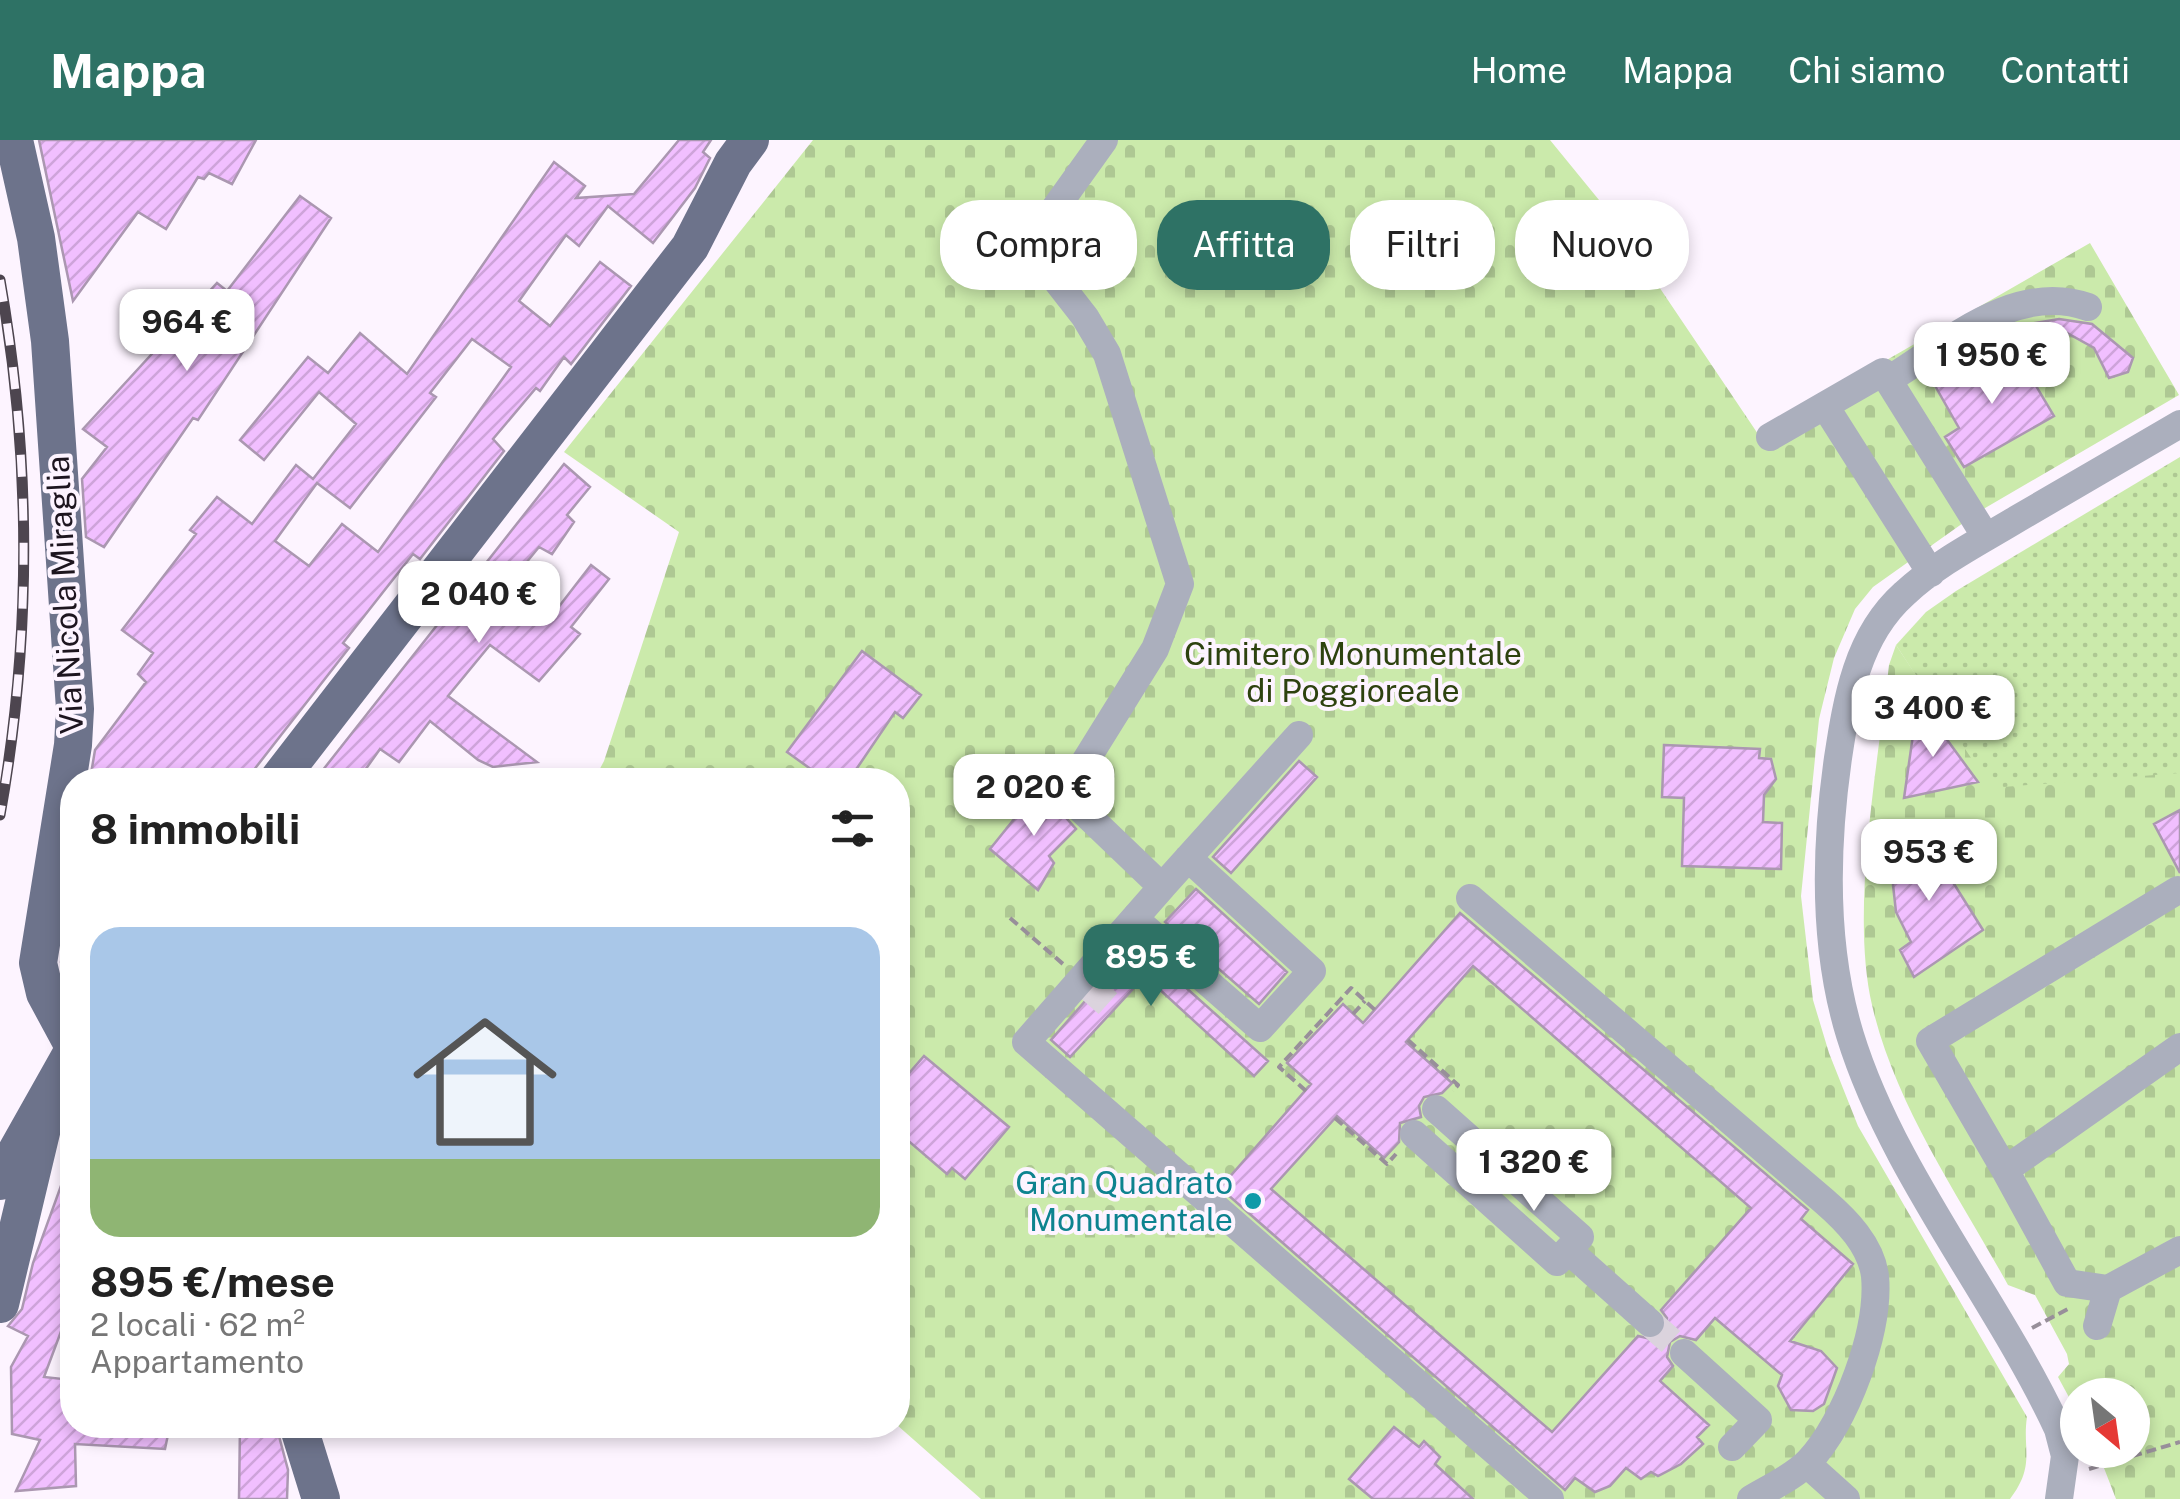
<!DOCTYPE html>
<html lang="it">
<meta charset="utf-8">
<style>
body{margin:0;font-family:"Public Sans",sans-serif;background:#f2f2f2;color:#222;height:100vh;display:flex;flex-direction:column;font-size:38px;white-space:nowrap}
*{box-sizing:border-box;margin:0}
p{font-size:32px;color:#767676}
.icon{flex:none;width:55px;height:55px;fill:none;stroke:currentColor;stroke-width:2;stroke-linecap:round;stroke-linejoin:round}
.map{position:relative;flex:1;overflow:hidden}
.side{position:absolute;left:60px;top:628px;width:850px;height:670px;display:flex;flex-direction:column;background:#fff;border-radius:40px;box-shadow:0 5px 15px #0003}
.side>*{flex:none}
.top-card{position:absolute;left:940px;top:60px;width:950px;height:90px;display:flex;gap:20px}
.needle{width:65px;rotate:151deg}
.controls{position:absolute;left:2060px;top:1238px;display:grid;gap:20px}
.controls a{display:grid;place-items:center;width:90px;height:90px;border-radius:50%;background:#fff;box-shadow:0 5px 15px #0003;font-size:50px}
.price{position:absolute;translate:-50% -85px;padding:0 22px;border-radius:20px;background:#fff;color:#222;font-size:32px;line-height:65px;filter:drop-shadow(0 2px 5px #0008)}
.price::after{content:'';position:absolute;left:50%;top:60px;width:30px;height:22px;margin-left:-15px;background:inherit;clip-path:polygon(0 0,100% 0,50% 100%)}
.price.on{background:#2e7265;color:#fff}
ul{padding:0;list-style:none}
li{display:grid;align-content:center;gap:20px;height:530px;padding:0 30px}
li+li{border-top:2px solid #e0e0e0}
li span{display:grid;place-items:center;height:310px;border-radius:30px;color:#555}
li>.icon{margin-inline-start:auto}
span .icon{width:180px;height:180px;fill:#fffc;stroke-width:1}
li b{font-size:42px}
h2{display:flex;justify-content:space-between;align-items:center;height:120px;padding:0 30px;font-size:42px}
.chip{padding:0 35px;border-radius:40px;background:#fff;box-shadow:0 5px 15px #0003;font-size:35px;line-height:90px}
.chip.on{background:#2e7265;color:#fff}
header{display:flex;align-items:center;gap:60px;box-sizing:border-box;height:140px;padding:0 50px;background:#2e7265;color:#fff}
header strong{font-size:48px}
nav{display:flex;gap:55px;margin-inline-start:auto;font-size:35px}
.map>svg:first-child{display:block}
.grass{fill:url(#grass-dots)}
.cemetery{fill:url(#cemetery-stones)}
.building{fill:url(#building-hatch);stroke:#ab97b1;stroke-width:2.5;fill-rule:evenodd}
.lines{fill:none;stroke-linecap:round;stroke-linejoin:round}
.minor-tunnel{stroke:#dbd3dd;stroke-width:28;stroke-dasharray:28 14;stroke-linecap:butt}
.path{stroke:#988f9a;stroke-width:4;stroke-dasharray:10 5;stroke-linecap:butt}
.minor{stroke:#abafbd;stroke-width:28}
.major{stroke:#6d738b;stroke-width:38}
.rail-casing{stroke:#4d454f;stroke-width:11}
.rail{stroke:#fdf4ff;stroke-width:8;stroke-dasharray:22;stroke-linecap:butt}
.culture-dot{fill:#0f9aa8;stroke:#fdf4ff;stroke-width:4}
.labels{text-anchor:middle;stroke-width:8;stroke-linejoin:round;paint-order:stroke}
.street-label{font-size:32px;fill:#1d151f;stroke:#fdf4ff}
.park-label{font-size:32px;fill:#2d420f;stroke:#fdf4ff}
.culture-label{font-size:32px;fill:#0d838f;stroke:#fdf4ff;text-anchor:end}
</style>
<header>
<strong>Mappa</strong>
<nav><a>Home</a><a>Mappa</a><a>Chi siamo</a><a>Contatti</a></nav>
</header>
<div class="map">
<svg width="2180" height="1359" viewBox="0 0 2180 1359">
<defs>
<pattern id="grass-dots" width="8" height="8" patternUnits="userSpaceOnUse" patternTransform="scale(2.5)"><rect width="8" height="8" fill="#cbeaab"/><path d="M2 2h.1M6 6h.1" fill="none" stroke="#aec893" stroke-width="1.8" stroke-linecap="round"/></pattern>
<pattern id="cemetery-stones" width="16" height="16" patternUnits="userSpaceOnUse" patternTransform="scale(2.5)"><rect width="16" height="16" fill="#cbeaab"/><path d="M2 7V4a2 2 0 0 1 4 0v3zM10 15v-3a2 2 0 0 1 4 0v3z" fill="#aec893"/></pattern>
<pattern id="building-hatch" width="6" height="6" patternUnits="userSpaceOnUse" patternTransform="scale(2.5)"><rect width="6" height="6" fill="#f1bfff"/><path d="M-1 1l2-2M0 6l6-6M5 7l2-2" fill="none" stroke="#cea3da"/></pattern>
</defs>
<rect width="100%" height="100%" fill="#fdf4ff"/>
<path class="grass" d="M 2180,317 L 2180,634 L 1990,650 L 1896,505 L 1926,472 L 1956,451 Z"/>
<path class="cemetery" d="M 813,0 L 1550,0 L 1608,71 L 1758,294 L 2090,103 L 2179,255 L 1980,371 L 1873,447 L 1855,469 L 1834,518 L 1819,579 L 1801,756 L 1813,860 L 1829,913 L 1858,986 L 2027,1277 C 2022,1309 2036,1325 2010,1359 L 981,1359 L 897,1285 L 898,640 L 594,640 L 604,621 L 679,392 L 564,312 Z
M 1896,505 L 1991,648 L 2180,633 L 2180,1359 L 2116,1359 L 2097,1310 L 2132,1310 L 2132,1255 L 2078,1255 L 2077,1272 L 2058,1237 L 2069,1224 L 2067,1214 L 2035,1155 L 2008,1145 C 1959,1056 1895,965 1872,865 C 1850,770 1878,625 1889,525 Z"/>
<path class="building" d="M 39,0 L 256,0 L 232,44 L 209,33 L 204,39 L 198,37 L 166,89 L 138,72 L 73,161 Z
M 679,0 L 711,0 L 703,12 L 710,18 L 695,48 L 653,103 L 608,66 L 579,106 L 566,95 L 519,161 L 550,186 L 600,122 L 631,146 L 571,224 L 564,217 L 540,251 L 536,248 L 493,299 L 504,311 L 420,419 L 413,414 L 343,503 L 349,508 L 246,640 L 90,640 L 95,610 L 146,542 L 138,534 L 153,513 L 122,490 L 196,394 L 190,390 L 217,357 L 252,384 L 296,325 L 313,339 L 356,284 L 319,252 L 264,320 L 240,300 L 308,217 L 328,233 L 360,193 L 407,234 L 554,22 L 585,46 L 576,58 L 634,54 ZM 472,199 L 511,227 L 378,412 L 342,384 L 309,426 L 275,401 L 317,343 L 350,368 L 436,257 L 430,253 Z
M 300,56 L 331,78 L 198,280 L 193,278 L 104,407 L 86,397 L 82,339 L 107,307 L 83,289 L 217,143 L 227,151 Z
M 2059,179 L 2092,184 L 2133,218 L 2128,232 L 2109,238 L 2094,208 L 2051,184 L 2014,196 L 2010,187 Z
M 2017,214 L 2054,276 L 1964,327 L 1945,297 L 1959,288 L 1934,244 Z
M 564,324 L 590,347 L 567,375 L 574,382 L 552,414 L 539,407 L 512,440 L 554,473 L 591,425 L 609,439 L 571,487 L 580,494 L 539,541 L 490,505 L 448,556 L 537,622 L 493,627 L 478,620 L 430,581 L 399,622 L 380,609 L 358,640 L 315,640 Z
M 862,511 L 921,555 L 903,578 L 895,572 L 849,640 L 826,640 L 787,612 Z
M 1918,560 L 1978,642 L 1904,658 Z
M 1664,605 L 1760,609 L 1759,618 L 1771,619 L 1776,639 L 1764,655 L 1763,682 L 1782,683 L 1781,729 L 1682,726 L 1684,658 L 1662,657 Z
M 1299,621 L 1317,637 L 1231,733 L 1213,717 Z
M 1039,648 L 1076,689 L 1049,716 L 1054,723 L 1038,750 L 990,709 Z
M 2180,670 L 2180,733 L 2154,684 Z
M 1902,687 L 1920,690 L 1983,790 L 1914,837 L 1900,810 L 1911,802 L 1896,772 L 1893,745 Z
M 1196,749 L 1287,832 L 1259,864 L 1165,782 Z
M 70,765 L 72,766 L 72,832 L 61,822 Z
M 1460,773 L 1808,1070 L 1801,1079 L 1853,1124 L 1790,1201 L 1821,1211 L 1837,1228 L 1824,1264 L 1813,1271 L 1791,1270 L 1778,1246 L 1782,1235 L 1715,1178 L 1696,1200 L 1680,1196 L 1670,1202 L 1667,1217 L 1673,1226 L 1660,1241 L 1709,1285 L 1697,1297 L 1703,1304 L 1681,1324 L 1658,1336 L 1651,1332 L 1641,1339 L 1626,1328 L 1610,1346 L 1595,1352 L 1575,1338 L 1565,1350 L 1220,1048 L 1311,944 L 1287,923 L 1343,864 L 1363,883 ZM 1473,826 L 1751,1068 L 1661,1170 L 1667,1178 L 1664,1194 L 1655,1200 L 1638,1196 L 1552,1292 L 1271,1049 L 1337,976 L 1384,1018 L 1399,1002 L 1400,983 L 1421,977 L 1419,966 L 1424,957 L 1442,953 L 1452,943 L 1406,902 Z
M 1136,803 L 1268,921 L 1254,936 L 1145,836 L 1070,917 L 1051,900 Z
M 924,916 L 1009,987 L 965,1039 L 952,1028 L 947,1034 L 898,992 L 898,946 Z
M 70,1021 L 72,1162 L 44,1237 L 72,1240 L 72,1285 L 170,1285 L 165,1309 L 75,1304 L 76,1346 L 16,1351 L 40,1300 L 12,1294 L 11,1227 L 28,1196 L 8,1186 L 22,1169 L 33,1123 Z
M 240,1285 L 276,1285 L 288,1330 L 287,1359 L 239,1359 Z
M 1394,1287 L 1419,1307 L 1424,1301 L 1440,1317 L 1435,1324 L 1473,1359 L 1373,1359 L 1349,1339 Z"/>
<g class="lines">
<path class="minor-tunnel" d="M 1087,845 L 1114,869
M 1650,1183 L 1684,1213"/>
<path class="path" d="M 1010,778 L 1063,824
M 1353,874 L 1365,861
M 1408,900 L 1458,945 L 1453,951
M 1306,951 L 1279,927 L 1351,848 L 1375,870
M 1335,978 L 1387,1024 L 1396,1014
M 2032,1188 L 2068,1169
M 2089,1329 L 2180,1302"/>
<path class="minor" d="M 1104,0 L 1046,81 L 1035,113 L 1085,177 L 1107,214 L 1180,444 L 1155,509 L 1065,654 L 1162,747 L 1026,902 L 1550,1359
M 1888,240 C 1947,204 2015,141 2088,167
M 1825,266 L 1931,433
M 1770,297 L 1883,232 L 1986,397
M 1162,747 L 1299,595
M 1470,758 L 1824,1061 C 1846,1080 1871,1105 1875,1136 C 1880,1191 1846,1281 1809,1321 C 1794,1337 1769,1348 1751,1359
M 1135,779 L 1260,888 L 1312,831 L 1188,718
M 1436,969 L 1580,1097 L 1568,1110
M 1414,994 L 1557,1122 L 1568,1110 L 1650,1183
M 2005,1030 L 1930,901 L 2178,750
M 2108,1149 L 2067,1143 L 2005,1030 L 2180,907
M 2097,1186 L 2108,1149 L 2180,1110
M 1684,1213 L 1758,1280 L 1732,1307
M 1807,1324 L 1846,1359
M 2059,1359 L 2065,1316 L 2058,1289 C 1997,1158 1892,1032 1850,895 C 1823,807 1825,709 1838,618 C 1847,559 1857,496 1904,454 C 1937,423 1979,402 2017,379 C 2071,347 2126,316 2180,284"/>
<path class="major" d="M 14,0 L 36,98 L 50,201 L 75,569 L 73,605 L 38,823 L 45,853 L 72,903
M 278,640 L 690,107 L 733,23 L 750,0
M 0,1041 L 72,913
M 0,1164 L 48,963
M 298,1285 L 321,1359"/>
<defs>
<path id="rail" d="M 0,140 C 31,317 32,497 0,675"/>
</defs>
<use href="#rail" class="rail-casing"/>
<use href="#rail" class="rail"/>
</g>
<circle class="culture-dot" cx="1253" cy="1061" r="10"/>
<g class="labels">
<g class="street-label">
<text transform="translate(65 455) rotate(-93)" y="11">Via Nicola Miraglia</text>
</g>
<g class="park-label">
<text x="1353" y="525">Cimitero Monumentale<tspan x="1353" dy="37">di Poggioreale</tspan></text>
</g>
<g class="culture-label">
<text x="1233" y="1054">Gran Quadrato<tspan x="1233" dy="37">Monumentale</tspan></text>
</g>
</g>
</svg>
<div class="controls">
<a><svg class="needle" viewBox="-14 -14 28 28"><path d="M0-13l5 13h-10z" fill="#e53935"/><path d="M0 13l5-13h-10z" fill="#767676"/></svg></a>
</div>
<b class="price" style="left:187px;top:234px">964 €</b>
<b class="price" style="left:1992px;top:267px">1 950 €</b>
<b class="price" style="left:479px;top:506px">2 040 €</b>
<b class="price" style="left:1933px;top:620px">3 400 €</b>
<b class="price" style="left:1034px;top:699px">2 020 €</b>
<b class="price" style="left:1929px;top:764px">953 €</b>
<b class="price on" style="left:1151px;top:869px">895 €</b>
<b class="price" style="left:1534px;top:1074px">1 320 €</b>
<div class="top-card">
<a class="chip">Compra</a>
<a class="chip on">Affitta</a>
<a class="chip">Filtri</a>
<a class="chip">Nuovo</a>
</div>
<section class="side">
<h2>8 immobili<svg class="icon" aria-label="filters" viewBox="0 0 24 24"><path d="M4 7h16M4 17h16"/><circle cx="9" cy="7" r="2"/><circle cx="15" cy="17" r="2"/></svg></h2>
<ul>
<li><span style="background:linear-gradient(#a9c7e8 75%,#8fb573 0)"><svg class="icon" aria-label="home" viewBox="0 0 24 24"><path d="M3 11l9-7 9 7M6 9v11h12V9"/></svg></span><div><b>895 €/mese</b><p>2 locali · 62 m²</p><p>Appartamento</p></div></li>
</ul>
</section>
</div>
